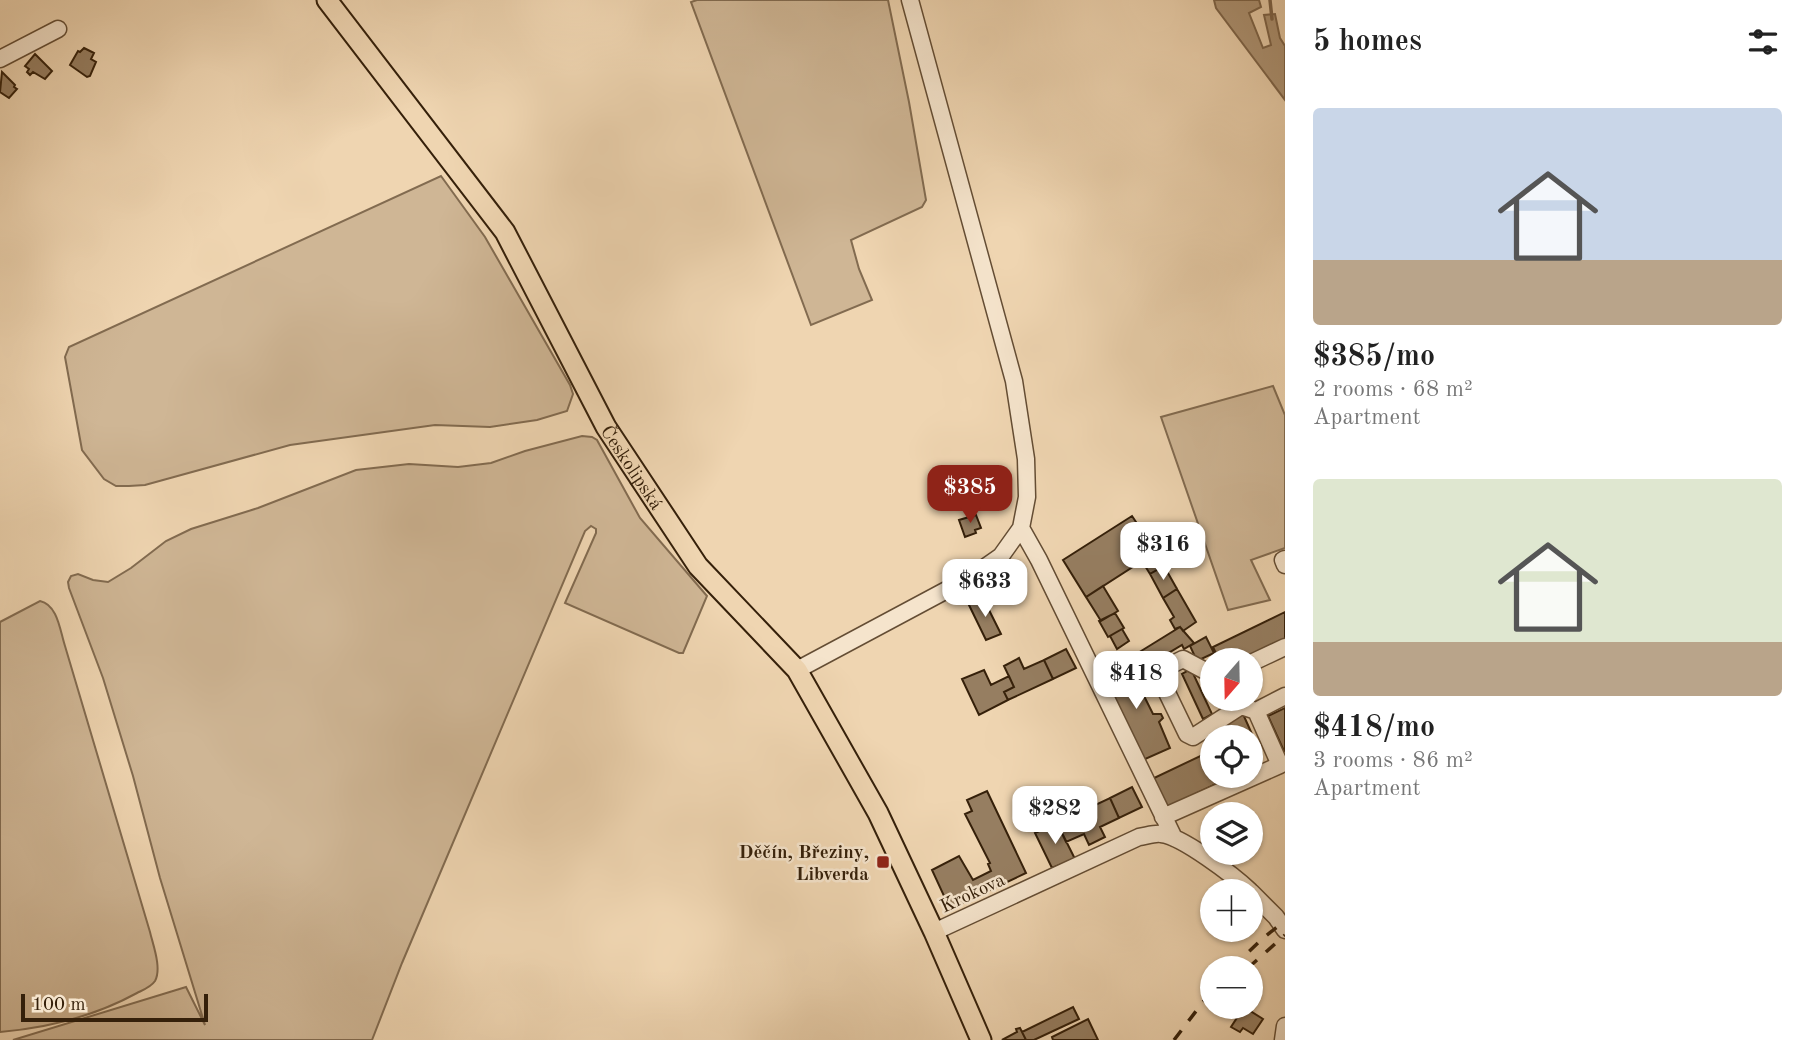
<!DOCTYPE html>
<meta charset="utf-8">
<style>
body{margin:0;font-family:"Old Standard TT",serif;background:#f6f6f6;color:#222;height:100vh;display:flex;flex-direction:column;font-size:26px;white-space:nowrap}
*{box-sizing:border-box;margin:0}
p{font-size:23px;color:#767676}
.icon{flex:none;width:38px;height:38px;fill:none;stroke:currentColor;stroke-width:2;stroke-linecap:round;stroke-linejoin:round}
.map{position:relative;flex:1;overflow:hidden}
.sheet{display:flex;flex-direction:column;background:#fff;width:525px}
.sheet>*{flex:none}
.needle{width:46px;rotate:200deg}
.tools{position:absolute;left:1200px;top:648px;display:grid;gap:14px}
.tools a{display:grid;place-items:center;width:63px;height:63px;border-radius:50%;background:#fff;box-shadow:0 2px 5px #0004;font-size:35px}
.scale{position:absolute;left:21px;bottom:18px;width:187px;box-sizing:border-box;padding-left:7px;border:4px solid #35200a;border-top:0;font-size:19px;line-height:24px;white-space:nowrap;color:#35200a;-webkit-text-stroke:5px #f5e4cc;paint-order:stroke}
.price{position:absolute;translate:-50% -60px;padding:0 16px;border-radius:14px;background:#fff;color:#222;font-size:23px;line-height:46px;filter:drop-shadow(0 2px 4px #0008)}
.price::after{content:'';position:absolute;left:50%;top:42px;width:21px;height:16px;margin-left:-10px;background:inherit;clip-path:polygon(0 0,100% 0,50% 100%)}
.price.selected{background:#8f2418;color:#fff}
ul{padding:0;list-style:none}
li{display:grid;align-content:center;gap:14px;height:371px;padding:0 28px}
li span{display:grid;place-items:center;height:217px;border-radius:7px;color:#555}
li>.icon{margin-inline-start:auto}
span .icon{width:126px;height:126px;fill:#fffc;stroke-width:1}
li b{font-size:30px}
h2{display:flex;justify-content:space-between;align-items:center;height:84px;padding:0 28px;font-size:30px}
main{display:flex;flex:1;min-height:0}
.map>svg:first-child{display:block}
.green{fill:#cfb695;stroke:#826b50;stroke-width:2}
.water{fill:#b09778;stroke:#7f674c;stroke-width:2}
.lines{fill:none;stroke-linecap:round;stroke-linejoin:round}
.stream{stroke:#7f674c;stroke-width:3.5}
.building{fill:#967e61;stroke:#35200a;stroke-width:2}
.minor-casing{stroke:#644d34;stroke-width:19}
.major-casing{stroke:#35200a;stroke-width:23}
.minor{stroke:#f5e4cc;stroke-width:16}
.major{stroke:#efd5b1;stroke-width:19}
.rail{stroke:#35200a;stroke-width:3.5;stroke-dasharray:12 12;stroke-linecap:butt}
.poi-dot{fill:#8f2418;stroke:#f5e4cc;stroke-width:2.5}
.labels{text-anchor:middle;stroke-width:5;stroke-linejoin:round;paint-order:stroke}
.street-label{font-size:19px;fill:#35200a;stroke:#f5e4cc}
.poi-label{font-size:19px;font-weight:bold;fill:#35200a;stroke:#f5e4cc;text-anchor:end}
</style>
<main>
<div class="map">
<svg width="1285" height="1040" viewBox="0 0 1285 1040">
<rect width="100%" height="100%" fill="#efd5b1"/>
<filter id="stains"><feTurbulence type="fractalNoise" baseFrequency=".00286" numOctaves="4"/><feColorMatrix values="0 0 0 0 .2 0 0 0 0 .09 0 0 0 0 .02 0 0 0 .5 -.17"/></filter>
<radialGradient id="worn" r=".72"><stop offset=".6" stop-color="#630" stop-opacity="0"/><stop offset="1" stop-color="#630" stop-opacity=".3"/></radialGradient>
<path class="green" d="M 697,0 L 888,0 L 909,102 L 926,200 L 922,207 L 851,240 L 859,269 L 872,300 L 811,325 L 691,2 Z
M 441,176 L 485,237 L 570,385 L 573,394 L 567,411 L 537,420 L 490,427 L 435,425 L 290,445 L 145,485 L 129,486 L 116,486 L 104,479 L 82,450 L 65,357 L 69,347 Z
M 1273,386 L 1285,415 L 1285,548 L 1251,560 L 1270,600 L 1228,610 L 1161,417 Z
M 582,436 L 592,437 L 597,440 L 640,518 L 707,596 L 683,653 L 679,653 L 565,603 L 596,533 L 596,529 L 591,526 L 585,531 L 402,963 L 372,1040 L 13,1040 L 186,987 L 205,1025 L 160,878 L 133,776 L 103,678 L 69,588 L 68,582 L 71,576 L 78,574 L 93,580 L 108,582 L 131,568 L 166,541 L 191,529 L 258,508 L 356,470 L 409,464 L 458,467 L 491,463 L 525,451 Z
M 40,601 C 58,605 60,631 65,646 L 150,932 C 153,945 162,968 155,981 C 151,987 143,990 137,993 C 95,1016 47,1028 0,1032 L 0,622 Z"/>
<path class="water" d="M 1214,0 L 1259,0 L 1261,7 L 1249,13 L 1263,48 L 1271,45 L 1264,15 L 1275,14 L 1280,38 L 1285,46 L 1285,100 L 1216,8 Z"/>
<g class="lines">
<path class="stream" d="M 1270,0 L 1272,19"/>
</g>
<path class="building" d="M 84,48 L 94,53 L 91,59 L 96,62 L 90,76 L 87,77 L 70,65 L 78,51 L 80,52 Z
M 35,54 L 52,71 L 45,79 L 33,72 L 30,75 L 27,72 L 29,69 L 25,66 Z
M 2,72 L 15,85 L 14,87 L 17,89 L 9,98 L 0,92 Z
M 993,469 L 1002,497 L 987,503 L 977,475 Z
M 976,515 L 981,528 L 975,530 L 976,533 L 965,537 L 959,520 Z
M 1132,516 L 1156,552 L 1086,597 L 1063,560 Z
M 1156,552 L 1164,566 L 1150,574 L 1142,561 Z
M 1164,566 L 1177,589 L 1163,598 L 1150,574 Z
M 1103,586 L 1118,611 L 1101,621 L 1086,597 Z
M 1177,589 L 1196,622 L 1183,631 L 1180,627 L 1175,629 L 1170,620 L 1174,617 L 1163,598 Z
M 983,598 L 1001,634 L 986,640 L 968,603 Z
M 1285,612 L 1285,639 L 1242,660 L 1219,660 L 1213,647 Z
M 1115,613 L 1124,628 L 1108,637 L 1099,621 Z
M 1180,627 L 1194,643 L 1184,649 L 1182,645 L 1140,670 L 1133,656 Z
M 1122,629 L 1129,641 L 1117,649 L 1110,636 Z
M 1206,637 L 1214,653 L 1197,661 L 1190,646 Z
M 1066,649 L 1076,668 L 1053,679 L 1044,660 Z
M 1019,658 L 1024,669 L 1044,660 L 1053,679 L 1008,700 L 1004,692 L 1014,687 L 1004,666 Z
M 1126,660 L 1153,714 L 1161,714 L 1163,718 L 1159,722 L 1170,748 L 1143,760 L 1102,674 Z
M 1191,669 L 1212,714 L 1203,719 L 1182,674 Z
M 984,670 L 991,685 L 1009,676 L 1014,687 L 1004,692 L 1008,700 L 979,715 L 962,679 Z
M 1285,708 L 1285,751 L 1284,751 L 1268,716 Z
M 1243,714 L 1260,752 L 1251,756 L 1251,737 L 1233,737 L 1226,722 Z
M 1213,750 L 1213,775 L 1235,775 L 1166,808 L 1152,779 Z
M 1132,787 L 1142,807 L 1119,818 L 1110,798 Z
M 987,791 L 1026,873 L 950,909 L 932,870 L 959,856 L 973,880 L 991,871 L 988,864 L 990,863 L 965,814 L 972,811 L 967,800 Z
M 1110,798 L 1119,818 L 1100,827 L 1105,837 L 1089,845 L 1084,834 L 1066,842 L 1057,823 Z
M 1057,823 L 1075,859 L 1052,868 L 1035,833 Z
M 1073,1007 L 1079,1019 L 1034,1040 L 1026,1040 L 1022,1032 Z
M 1244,1007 L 1263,1019 L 1253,1034 L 1243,1028 L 1240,1032 L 1231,1027 Z
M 1088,1019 L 1098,1040 L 1053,1040 L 1052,1037 Z
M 1020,1028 L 1026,1040 L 1002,1040 L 1017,1032 L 1016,1029 Z"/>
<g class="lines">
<defs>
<path id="minor" d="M 0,59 L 58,29
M 1021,528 L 1039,560 L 1174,838
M 1285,559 L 1283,560 L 1285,565
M 1251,663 L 1285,647
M 797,670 L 971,577 L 1001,556 L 1021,528 L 1027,497 L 1026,459 L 1014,381 L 910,0
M 1213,675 L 1183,659 L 1157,672 L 1187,734 L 1193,737 L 1241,706
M 1256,711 L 1285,696
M 1163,817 L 1280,765 L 1256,711 L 1241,706 L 1233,698
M 1251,892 L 1276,917 L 1285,930
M 934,932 L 1139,837 C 1146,836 1155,833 1161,834 C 1182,836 1234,876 1250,891
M 1283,1040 L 1285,1026"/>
<g id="major">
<path id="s1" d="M 327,0 L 505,232 L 606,427 L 698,566 L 797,670 L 878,813 L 934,932 L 981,1040"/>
</g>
</defs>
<use href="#minor" class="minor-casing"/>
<use href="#major" class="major-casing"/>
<use href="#minor" class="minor"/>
<use href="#major" class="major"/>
<path class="rail" d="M 1232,968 L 1263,938 L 1285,921
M 1248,968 L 1285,935
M 1174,1040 L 1213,989"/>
</g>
<rect class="poi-dot" x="876" y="855" width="14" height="14" rx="3.5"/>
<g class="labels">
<g class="street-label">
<text dy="7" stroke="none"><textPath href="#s1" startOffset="560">Českolipská</textPath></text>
<text transform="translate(972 892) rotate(-25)" y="7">Krokova</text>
</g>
<g class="poi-label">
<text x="869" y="858">Děčín, Březiny,<tspan x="869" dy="22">Libverda</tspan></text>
</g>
</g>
<rect width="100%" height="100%" filter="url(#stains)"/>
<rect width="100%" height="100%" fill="url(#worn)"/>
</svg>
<div class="tools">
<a><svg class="needle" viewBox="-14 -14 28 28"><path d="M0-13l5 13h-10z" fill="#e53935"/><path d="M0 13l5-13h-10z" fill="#767676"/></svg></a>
<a><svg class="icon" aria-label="locate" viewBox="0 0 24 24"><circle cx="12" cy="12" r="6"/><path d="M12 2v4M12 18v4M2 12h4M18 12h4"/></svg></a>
<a><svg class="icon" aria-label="layers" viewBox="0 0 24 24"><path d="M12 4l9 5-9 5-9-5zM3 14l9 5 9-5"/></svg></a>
<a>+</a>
<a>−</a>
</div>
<div class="scale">100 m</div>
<b class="price selected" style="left:970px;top:525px">$385</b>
<b class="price" style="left:1163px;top:582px">$316</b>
<b class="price" style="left:985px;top:619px">$633</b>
<b class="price" style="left:1136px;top:711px">$418</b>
<b class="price" style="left:1055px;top:846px">$282</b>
</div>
<section class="sheet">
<h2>5 homes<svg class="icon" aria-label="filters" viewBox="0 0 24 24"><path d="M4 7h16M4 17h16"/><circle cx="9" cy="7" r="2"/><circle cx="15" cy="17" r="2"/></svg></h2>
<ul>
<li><span style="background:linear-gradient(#c9d6e8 70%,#b9a48a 0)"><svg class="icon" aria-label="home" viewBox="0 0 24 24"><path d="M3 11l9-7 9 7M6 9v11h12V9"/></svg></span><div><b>$385/mo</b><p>2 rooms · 68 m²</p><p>Apartment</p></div></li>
<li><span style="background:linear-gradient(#dfe7d0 75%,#b9a48a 0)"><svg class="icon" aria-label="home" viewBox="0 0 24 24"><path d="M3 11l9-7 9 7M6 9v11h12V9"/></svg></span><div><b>$418/mo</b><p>3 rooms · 86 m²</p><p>Apartment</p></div></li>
</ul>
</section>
</main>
